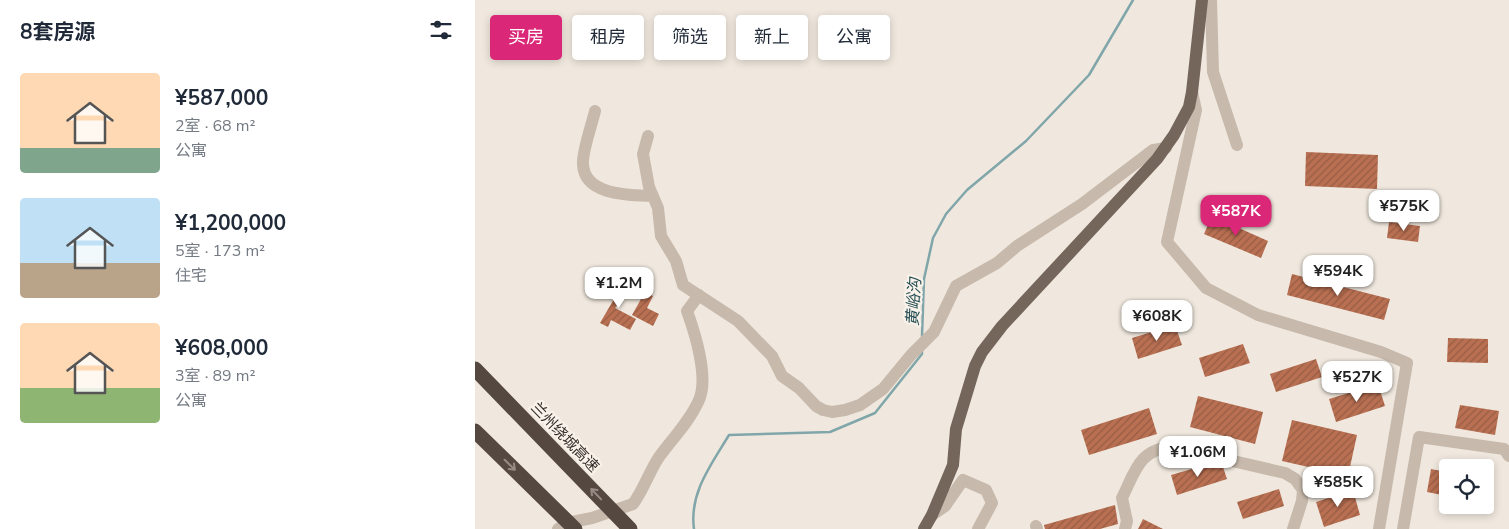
<!DOCTYPE html>
<html lang="zh">
<meta charset="utf-8">
<style>
body{margin:0;font-family:"Nunito Sans","Noto Sans SC",sans-serif;background:#f2f2f3;color:#1f2937;height:100vh;display:flex;flex-direction:column;font-size:19px;white-space:nowrap}
*{box-sizing:border-box;margin:0}
p{font-size:16px;color:#747a83}
.icon{flex:none;width:28px;height:28px;fill:none;stroke:currentColor;stroke-width:2;stroke-linecap:round;stroke-linejoin:round}
.map{position:relative;flex:1;overflow:hidden}
.drawer{display:flex;flex-direction:column;background:#fff;width:475px}
.drawer>*{flex:none}
.top-card{position:absolute;left:15px;top:15px;width:475px;height:45px;display:flex;gap:10px}
.controls{position:absolute;left:964px;top:459px;display:grid;gap:10px}
.controls a{display:grid;place-items:center;width:55px;height:55px;border-radius:5px;background:#fff;box-shadow:0 2px 8px #0003;font-size:25px}
.price{position:absolute;translate:-50% -42px;padding:0 11px;border-radius:10px;background:#fff;color:#222;font-size:16px;line-height:32px;filter:drop-shadow(0 1px 2px #0008)}
.price::after{content:'';position:absolute;left:50%;top:30px;width:15px;height:11px;margin-left:-8px;background:inherit;clip-path:polygon(0 0,100% 0,50% 100%)}
.price.current{background:#db2777;color:#fff}
ul{padding:0;list-style:none}
li{display:flex;align-items:center;gap:15px;height:125px;padding:0 20px}
li span{display:grid;place-items:center;flex:none;width:140px;height:100px;border-radius:5px;color:#555}
li>.icon{margin-inline-start:auto}
span .icon{width:60px;height:60px;fill:#fffc;stroke-width:1}
li b{font-size:21px}
h2{display:flex;justify-content:space-between;align-items:center;height:60px;padding:0 20px;font-size:21px}
.tag{padding:0 18px;border-radius:5px;background:#fff;box-shadow:0 2px 8px #0003;font-size:18px;line-height:45px}
.tag.current{background:#db2777;color:#fff}
main{display:flex;flex:1;min-height:0}
.map>svg:first-child{display:block}
.lines{fill:none;stroke-linecap:round;stroke-linejoin:round}
.stream{stroke:#80a6aa;stroke-width:2.5}
.building{fill:url(#building-hatch)}
.minor{stroke:#c7b9ab;stroke-width:12}
.major{stroke:#75665c;stroke-width:12}
.highway-bridge{stroke:#554841;stroke-width:15}
.oneway{stroke:#968c85}
.labels{text-anchor:middle;stroke-width:4.5;stroke-linejoin:round;paint-order:stroke}
.street-label{font-size:15px;fill:#352e29;stroke:#f8f2ea}
.water-label{font-size:16px;font-style:italic;fill:#234d52;stroke:#f8f2ea}
</style>
<main>
<section class="drawer">
<h2>8套房源<svg class="icon" aria-label="filters" viewBox="0 0 24 24"><path d="M4 7h16M4 17h16"/><circle cx="9" cy="7" r="2"/><circle cx="15" cy="17" r="2"/></svg></h2>
<ul>
<li><span style="background:linear-gradient(#ffd9b3 75%,#7fa58c 0)"><svg class="icon" aria-label="home" viewBox="0 0 24 24"><path d="M3 11l9-7 9 7M6 9v11h12V9"/></svg></span><div><b>¥587,000</b><p>2室 · 68 m²</p><p>公寓</p></div></li>
<li><span style="background:linear-gradient(#bfe0f5 65%,#b9a48a 0)"><svg class="icon" aria-label="home" viewBox="0 0 24 24"><path d="M3 11l9-7 9 7M6 9v11h12V9"/></svg></span><div><b>¥1,200,000</b><p>5室 · 173 m²</p><p>住宅</p></div></li>
<li><span style="background:linear-gradient(#ffd9b3 65%,#8fb573 0)"><svg class="icon" aria-label="home" viewBox="0 0 24 24"><path d="M3 11l9-7 9 7M6 9v11h12V9"/></svg></span><div><b>¥608,000</b><p>3室 · 89 m²</p><p>公寓</p></div></li>
</ul>
</section>
<div class="map">
<svg width="1034" height="529" viewBox="0 0 1034 529">
<defs>
<pattern id="building-hatch" width="6" height="6" patternUnits="userSpaceOnUse" patternTransform="scale(1.25)"><rect width="6" height="6" fill="#b97052"/><path d="M-1 1l2-2M0 6l6-6M5 7l2-2" fill="none" stroke="#975c44"/></pattern>
</defs>
<rect width="100%" height="100%" fill="#f0e8de"/>
<g class="lines">
<path class="stream" d="M 447,336 L 449,279 L 458,238 L 471,214 L 492,190 L 551,141 L 614,75 L 658,0
M 219,529 C 214,493 236,465 254,435 L 355,432 L 400,413 L 447,354 L 447,349"/>
</g>
<path class="building" d="M 831,152 L 903,155 L 902,189 L 830,186 Z
M 737,216 L 793,241 L 786,258 L 729,234 Z
M 914,222 L 945,226 L 943,242 L 912,238 Z
M 817,274 L 915,299 L 909,320 L 812,295 Z
M 151,280 L 158,286 L 140,308 L 161,319 L 155,330 L 136,320 L 133,327 L 125,323 L 139,299 L 137,297 Z
M 170,292 L 178,296 L 172,308 L 184,314 L 178,326 L 157,315 Z
M 700,325 L 707,345 L 663,359 L 657,338 Z
M 973,338 L 1013,339 L 1013,363 L 972,362 Z
M 768,344 L 775,363 L 730,377 L 724,358 Z
M 841,359 L 847,377 L 801,392 L 795,374 Z
M 903,384 L 910,406 L 861,422 L 854,399 Z
M 723,396 L 788,412 L 780,444 L 715,427 Z
M 985,405 L 1024,411 L 1020,435 L 980,428 Z
M 674,408 L 682,434 L 614,455 L 606,430 Z
M 817,420 L 882,435 L 873,476 L 807,461 Z
M 734,464 L 748,467 L 752,479 L 702,495 L 696,475 Z
M 956,469 L 972,472 L 972,496 L 952,492 Z
M 804,489 L 809,506 L 768,519 L 762,502 Z
M 878,490 L 885,515 L 849,527 L 841,502 Z
M 640,505 L 643,524 L 625,529 L 570,529 L 569,525 Z
M 668,519 L 688,529 L 663,529 Z"/>
<g class="lines">
<path class="minor" d="M 736,0 L 738,72 L 762,145
M 717,92 L 721,110 L 692,242 L 731,288 L 783,315 L 906,352 L 932,363 L 904,529
M 120,111 C 117,124 107,152 108,164 C 109,196 156,195 178,196
M 173,136 L 168,154 L 174,187 L 183,208 L 186,236 L 201,261 L 208,285 L 263,321 L 297,356 L 307,376 L 324,388 L 341,406 L 348,410 L 357,412 L 370,410 L 385,405 L 408,389 L 436,355 L 459,332 L 481,286 L 522,263 L 542,246 L 607,204 L 678,150 L 691,148
M 457,515 L 470,506 L 488,480 L 511,490 L 517,503 L 503,529
M 561,526 L 562,529
M 83,529 L 92,523 L 117,518 L 158,504 C 169,489 174,472 184,457 C 197,439 215,421 224,400 C 234,378 220,333 212,311 L 224,295
M 650,529 L 652,521 L 647,498 C 660,472 664,449 697,447 L 810,473 L 820,479 L 828,490 L 827,501 L 818,529
M 928,529 L 944,437 L 1029,449 L 1034,456"/>
<path class="major" d="M 449,529 L 457,515 L 478,465 L 481,429 L 500,366 L 507,352 L 527,326 L 682,159 L 699,135 L 714,107 L 717,92 L 727,0"/>
<path class="highway-bridge" d="M 0,369 L 155,529
M 0,431 L 100,529"/>
</g>
<defs><path id="oneway-shaft" d="M-6 0H5M1.5-3L5.5 0L1.5 3" fill="none" stroke-width="1.6" stroke-linecap="round" stroke-linejoin="round" transform="scale(1.25)"/></defs>
<g class="oneway">
<use href="#oneway-shaft" transform="translate(35 465) rotate(44)"/>
<use href="#oneway-shaft" transform="translate(121 494) rotate(-134)"/>
</g>
<g class="labels">
<g class="street-label">
<text transform="translate(90 437) rotate(46)" y="5">兰州绕城高速</text>
</g>
<g class="water-label">
<text transform="translate(438 302) rotate(-87)" y="6">黄峪沟</text>
</g>
</g>
</svg>
<div class="controls">
<a><svg class="icon" aria-label="locate" viewBox="0 0 24 24"><circle cx="12" cy="12" r="6"/><path d="M12 2v4M12 18v4M2 12h4M18 12h4"/></svg></a>
</div>
<b class="price" style="left:929px;top:232px">¥575K</b>
<b class="price current" style="left:761px;top:237px">¥587K</b>
<b class="price" style="left:863px;top:297px">¥594K</b>
<b class="price" style="left:144px;top:309px">¥1.2M</b>
<b class="price" style="left:682px;top:342px">¥608K</b>
<b class="price" style="left:882px;top:403px">¥527K</b>
<b class="price" style="left:723px;top:478px">¥1.06M</b>
<b class="price" style="left:863px;top:508px">¥585K</b>
<div class="top-card">
<a class="tag current">买房</a>
<a class="tag">租房</a>
<a class="tag">筛选</a>
<a class="tag">新上</a>
<a class="tag">公寓</a>
</div>
</div>
</main>
